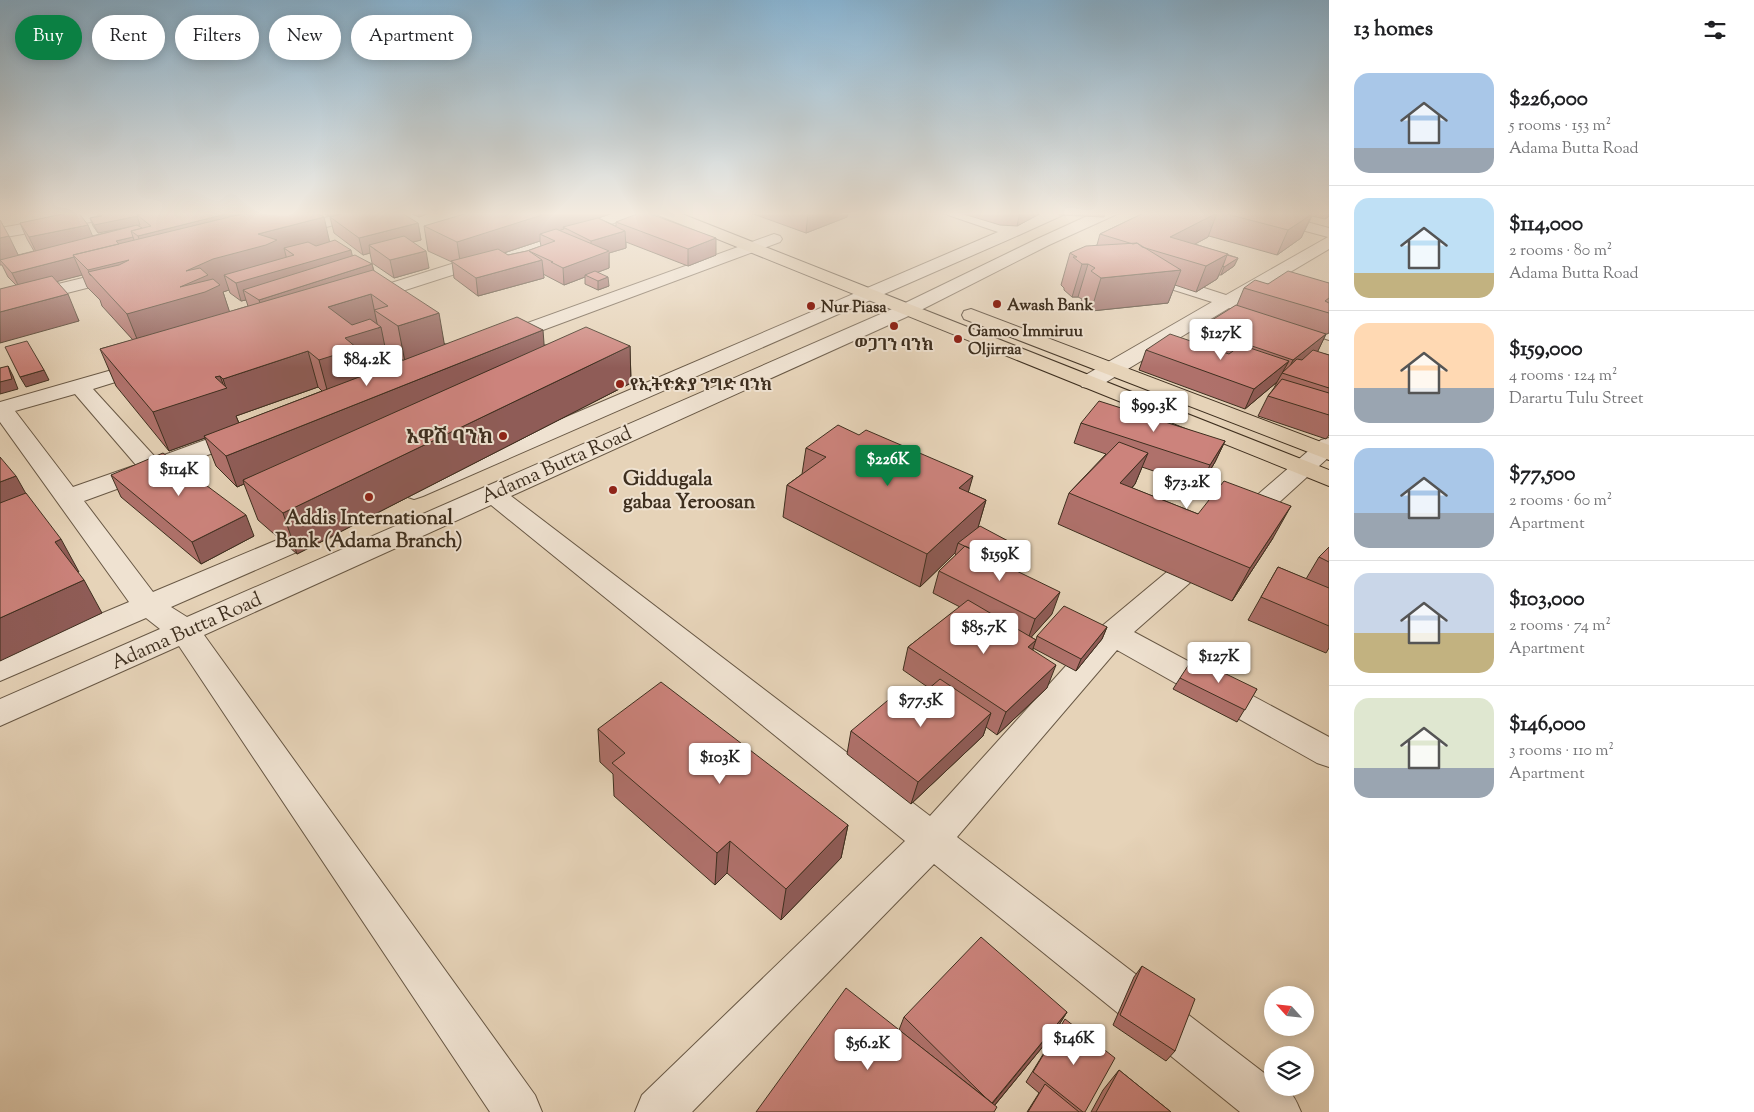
<!DOCTYPE html>
<meta charset="utf-8">
<style>
body{margin:0;font-family:"Sorts Mill Goudy","Noto Serif Ethiopic",serif;background:#f6f6f6;color:#202124;height:100vh;display:flex;flex-direction:column;font-size:19px;white-space:nowrap}
*{box-sizing:border-box;margin:0}
p{font-size:16px;color:#757577}
.icon{flex:none;width:28px;height:28px;fill:none;stroke:currentColor;stroke-width:2;stroke-linecap:round;stroke-linejoin:round}
.map{position:relative;flex:1;overflow:hidden}
.side{display:flex;flex-direction:column;background:#fff;width:425px}
.side>*{flex:none}
.banner{position:absolute;left:15px;top:15px;width:475px;height:45px;display:flex;gap:10px}
.needle{width:32px;rotate:297deg}
.buttons{position:absolute;left:1264px;top:986px;display:grid;gap:10px}
.buttons a{display:grid;place-items:center;width:50px;height:50px;border-radius:50%;background:#fff;box-shadow:0 2px 12px #0003;font-size:25px}
.price{position:absolute;translate:-50% -42px;padding:0 11px;border-radius:5px;background:#fff;color:#222;font-size:16px;line-height:32px;filter:drop-shadow(0 1px 2px #0008)}
.price::after{content:'';position:absolute;left:50%;top:30px;width:15px;height:11px;margin-left:-8px;background:inherit;clip-path:polygon(0 0,100% 0,50% 100%)}
.price.current{background:#0b8043;color:#fff}
ul{padding:0;list-style:none}
li{display:flex;align-items:center;gap:15px;height:125px;padding:0 25px}
li+li{border-top:1px solid #e0e0e0}
li span{display:grid;place-items:center;flex:none;width:140px;height:100px;border-radius:15px;color:#555}
li>.icon{margin-inline-start:auto}
span .icon{width:60px;height:60px;fill:#fffc;stroke-width:1}
li b{font-size:21px}
h2{display:flex;justify-content:space-between;align-items:center;height:60px;padding:0 25px;font-size:21px}
.chip{padding:0 18px;border-radius:22px;background:#fff;box-shadow:0 2px 12px #0003;font-size:18px;line-height:45px}
.chip.current{background:#0b8043;color:#fff}
main{display:flex;flex:1;min-height:0}
.map>svg:first-child{display:block}
.lines{fill:none;stroke-linecap:round;stroke-linejoin:round}
.minor-casing{stroke:#685845;stroke-width:2}
.major-casing{stroke:#3e2f1f;stroke-width:2}
.minor{fill:#efe2d1;fill-rule:evenodd}
.major{fill:#e6d3b8;fill-rule:evenodd}
.wall{fill:#af716b;stroke:#3e2f1f;fill-rule:evenodd}
.shaded-wall{fill:#8f5c57;stroke:#3e2f1f}
.building{fill:#cc837c;stroke:#3e2f1f}
.poi-dot{fill:#8f2418;stroke:#efe2d1;stroke-width:2}
.labels{text-anchor:middle;stroke-width:4;stroke-linejoin:round;paint-order:stroke}
.far-poi-label{font-size:16px;font-weight:bold;fill:#3e2f1f;stroke:#efe2d1;text-anchor:start}
.poi-label{font-size:20px;font-weight:bold;fill:#3e2f1f;stroke:#efe2d1;text-anchor:end}
.street-label{font-size:20px;fill:#3e2f1f;stroke:#efe2d1}
</style>
<main>
<div class="map">
<svg width="1329" height="1112" viewBox="0 0 1329 1112">
<rect width="100%" height="100%" fill="#e6d3b8"/>
<filter id="stains"><feTurbulence type="fractalNoise" baseFrequency=".004" numOctaves="4"/><feColorMatrix values="0 0 0 0 .2 0 0 0 0 .09 0 0 0 0 .02 0 0 0 .5 -.17"/></filter>
<radialGradient id="worn" r=".72"><stop offset=".6" stop-color="#630" stop-opacity="0"/><stop offset="1" stop-color="#630" stop-opacity=".3"/></radialGradient>
<g class="lines">
<defs>
<path id="minor" d="M 91,212 L 126,212 L 119,217 L 0,238 L 0,228 Z
M 347,212 L 374,212 L 372,215 L 288,237 L 282,235 L 280,232 L 282,229 Z
M 617,212 L 641,212 L 639,215 L 368,302 L 362,303 L 356,302 L 353,298 L 356,294 Z
M 946,212 L 969,212 L 1012,226 L 1044,212 L 1065,212 L 1063,215 L 1019,235 L 423,496 L 414,499 L 405,496 L 401,491 L 405,486 L 998,232 L 948,215 Z
M 1096,212 L 1117,212 L 1115,215 L 1049,245 L 913,314 L 511,496 L 930,816 L 1102,626 L 1198,546 L 1208,543 L 1218,546 L 1222,552 L 1218,558 L 1134,632 L 1329,737 L 1329,767 L 1317,763 L 1117,650 L 957,837 L 1272,1079 L 1272,1088 C 1292,1088 1294,1096 1301,1112 L 1240,1112 L 934,864 L 692,1112 L 635,1112 L 642,1095 L 905,841 L 491,505 L 204,635 L 535,1095 L 542,1112 L 490,1112 L 179,646 L 0,726 L 0,699 L 160,629 L 146,618 L 0,681 L 0,656 L 129,602 L 0,422 L 0,402 L 147,360 L 154,362 L 157,366 L 154,370 L 93,389 L 156,458 L 235,429 L 243,427 L 251,429 L 255,434 L 251,439 L 167,470 L 175,481 L 172,486 C 160,489 155,487 147,478 L 84,501 L 153,592 L 313,525 L 322,523 L 331,525 L 335,531 L 331,537 L 171,607 L 187,617 L 899,306 L 1037,239 ZM 75,394 L 136,465 L 73,487 L 15,411 Z
M 1244,212 L 1270,212 L 1329,228 L 1329,249 L 1243,300 L 1329,328 L 1329,340 L 1229,308 L 1098,387 L 1090,388 L 1082,387 L 1079,382 L 1082,377 L 1212,302 L 1155,284 L 1152,280 L 1155,276 L 1161,275 L 1167,276 L 1226,295 L 1328,237 L 1246,215 Z
M 774,234 L 780,236 L 782,239 L 780,242 L 508,343 L 501,345 L 494,343 L 491,339 L 494,335 Z
M 120,269 L 126,270 L 129,274 L 126,278 L 0,310 L 0,298 Z
M 1329,438 L 1329,457 L 1251,528 L 1242,530 L 1233,528 L 1229,522 L 1233,516 L 1321,440 Z"/>
<path id="major" d="M 656,212 L 677,212 L 1329,470 L 1329,486 L 658,215 Z
M 971,309 L 1329,445 L 1329,460 L 964,319 L 962,315 L 964,311 Z"/>
</defs>
<use href="#minor" class="minor-casing"/>
<use href="#major" class="major-casing"/>
<use href="#minor" class="minor"/>
<use href="#major" class="major"/>
</g>
<path class="wall" d="M 314,212 L 329,242 L 352,256 L 372,264 L 374,271 L 445,344 L 630,346 L 631,383 L 297,554 L 258,520 L 244,484 L 237,487 L 216,466 L 205,438 L 169,451 L 116,386 L 100,349 L 133,340 L 102,306 L 100,300 L 87,287 L 82,275 L 57,281 L 79,321 L 16,285 L 8,277 L 2,265 L 0,265 L 0,220 L 18,255 L 34,251 L 27,239 L 20,223 L 92,236 L 133,226 L 98,233 L 93,226 L 90,218 L 98,216 L 97,213 ZM 229,290 L 230,293 L 241,301 L 246,300 L 248,306 L 229,312 L 223,292 ZM 385,347 L 403,360 L 364,375 L 363,371 L 388,362 ZM 318,387 L 322,391 L 239,423 L 236,416 Z
M 321,212 L 347,212 L 335,216 L 418,223 L 421,240 L 413,242 L 429,268 L 394,278 L 372,263 L 370,253 L 363,255 L 334,233 L 330,217 L 331,217 Z
M 407,212 L 432,212 L 419,217 Z
M 748,212 L 848,212 L 847,217 L 806,233 Z
M 957,212 L 1043,212 L 1017,226 L 1000,225 Z
M 1058,212 L 1106,212 L 1104,217 L 1059,215 Z
M 1146,212 L 1329,212 L 1329,216 L 1325,219 L 1312,216 L 1301,238 L 1277,255 L 1209,236 L 1208,237 L 1195,244 L 1238,258 L 1234,266 L 1221,275 L 1219,275 L 1217,279 L 1196,292 L 1175,285 L 1168,303 L 1091,311 L 1080,304 L 1082,299 L 1078,297 L 1072,297 L 1064,290 L 1064,288 L 1061,285 L 1070,253 L 1097,245 L 1100,234 Z
M 613,213 L 598,218 L 616,226 L 616,222 L 716,255 L 688,266 L 626,242 L 626,248 L 609,253 L 609,268 L 598,272 L 609,286 L 598,290 L 585,284 L 585,277 L 564,285 L 543,274 L 544,278 L 478,296 L 454,278 L 452,262 L 428,251 L 424,226 ZM 540,241 L 541,246 L 527,251 L 508,255 L 504,253 Z
M 1329,283 L 1329,333 L 1327,334 L 1326,334 L 1317,352 L 1329,355 L 1329,435 L 1326,439 L 1258,416 L 1268,396 L 1274,388 L 1277,382 L 1245,409 L 1139,370 L 1146,350 L 1209,347 L 1211,341 L 1204,339 L 1212,320 L 1237,305 L 1244,288 L 1268,284 Z
M 1081,423 L 1225,441 L 1215,462 L 1200,487 L 1142,467 L 1135,484 L 1132,488 L 1198,514 L 1273,538 L 1232,601 L 1058,524 L 1069,493 L 1106,454 L 1074,443 Z
M 806,448 L 968,492 L 986,500 L 978,527 L 1010,542 L 1007,553 L 997,561 L 1052,614 L 1031,637 L 1036,640 L 1037,636 L 1107,627 L 1102,639 L 1076,671 L 1033,648 L 1033,650 L 1047,688 L 997,735 L 986,727 L 983,736 L 911,804 L 847,754 L 851,731 L 914,701 L 929,688 L 903,670 L 908,647 L 960,607 L 933,593 L 939,571 L 956,555 L 955,554 L 955,553 L 920,587 L 783,517 L 787,485 L 802,474 Z
M 111,475 L 254,536 L 201,564 L 121,497 Z
M 1329,547 L 1329,648 L 1326,653 L 1248,620 L 1278,567 L 1306,579 L 1319,557 Z
M 1180,678 L 1257,689 L 1237,722 L 1173,689 Z
M 598,729 L 848,825 L 841,858 L 781,920 L 727,873 L 715,885 L 614,796 L 613,774 L 600,762 Z
M 1142,966 L 1175,1051 L 1166,1061 L 1113,1025 L 1134,977 Z
M 1067,1012 L 1054,1033 L 995,1105 L 899,1030 L 904,1017 Z
M 1058,1030 L 1083,1112 L 1027,1112 L 1039,1093 L 1026,1082 Z
M 1119,1070 L 1171,1112 L 1091,1112 L 1103,1090 Z"/>
<path class="shaded-wall" d="M 115,212 L 120,212 L 137,216 L 140,225 L 98,233 L 94,225 L 109,214 Z
M 234,212 L 309,212 L 147,261 L 138,236 Z
M 330,212 L 347,212 L 331,217 Z
M 418,212 L 432,212 L 419,217 Z
M 541,212 L 613,213 L 566,229 L 563,227 L 564,229 L 544,236 L 540,234 L 540,241 L 461,267 L 457,242 Z
M 808,212 L 848,212 L 847,217 L 806,233 Z
M 1020,212 L 1043,212 L 1017,226 Z
M 1306,212 L 1310,212 L 1308,217 L 1312,214 L 1301,238 L 1277,255 L 1288,230 L 1302,221 Z
M 1328,212 L 1329,212 L 1329,216 L 1325,219 Z
M 1217,213 L 1208,237 L 1173,256 L 1170,237 Z
M 324,217 L 331,248 L 294,255 L 284,248 L 287,260 L 351,250 L 355,267 L 243,290 L 246,300 L 241,301 L 236,283 L 224,275 L 229,290 L 223,292 L 232,319 L 141,349 L 127,314 L 180,287 L 186,271 L 258,234 Z
M 418,223 L 421,240 L 377,251 L 369,245 L 370,253 L 363,255 L 359,238 Z
M 88,225 L 95,242 L 37,254 L 29,237 Z
M 625,231 L 626,248 L 609,253 L 609,268 L 588,276 L 585,275 L 585,277 L 564,285 L 563,268 L 591,257 L 591,241 Z
M 9,236 L 21,261 L 0,260 L 0,238 Z
M 133,237 L 139,254 L 142,293 L 90,275 L 88,270 L 116,241 Z
M 716,238 L 716,255 L 688,266 L 688,249 Z
M 426,251 L 429,268 L 394,278 L 390,260 Z
M 1228,254 L 1217,279 L 1196,292 L 1206,266 Z
M 74,257 L 82,275 L 21,291 L 12,273 Z
M 1238,258 L 1234,266 L 1221,275 L 1224,267 Z
M 542,260 L 544,278 L 478,296 L 476,278 Z
M 372,264 L 376,281 L 265,319 L 259,300 Z
M 1082,264 L 1088,264 L 1078,297 L 1072,297 Z
M 1181,270 L 1168,303 L 1091,311 L 1101,278 Z
M 608,277 L 609,286 L 598,290 L 598,281 Z
M 68,294 L 79,321 L 0,343 L 0,312 Z
M 371,294 L 378,328 L 381,327 L 388,362 L 363,371 L 366,384 L 329,397 L 319,360 L 328,307 Z
M 439,313 L 445,348 L 405,362 L 398,326 Z
M 543,330 L 545,357 L 243,480 L 244,484 L 237,487 L 226,456 Z
M 1326,334 L 1317,353 L 1286,374 L 1293,360 Z
M 630,346 L 631,383 L 297,554 L 283,513 Z
M 308,351 L 318,387 L 236,416 L 240,426 L 204,436 L 205,438 L 169,451 L 153,412 L 215,377 L 220,376 L 225,389 L 226,388 L 223,379 Z
M 1289,361 L 1277,382 L 1245,409 L 1254,389 Z
M 8,366 L 13,376 L 18,389 L 0,394 L 0,382 Z
M 44,370 L 49,380 L 26,387 L 20,377 Z
M 1225,441 L 1215,462 L 1200,487 L 1210,465 Z
M 1148,453 L 1135,484 L 1111,510 L 1120,483 Z
M 16,476 L 38,515 L 0,531 L 0,482 Z
M 973,476 L 964,507 L 959,488 Z
M 986,500 L 977,531 L 958,543 L 955,553 L 920,587 L 927,554 Z
M 1291,506 L 1273,538 L 1232,601 L 1250,568 Z
M 246,515 L 254,536 L 201,564 L 192,542 Z
M 61,539 L 79,572 L 73,574 L 55,542 Z
M 1010,542 L 1007,553 L 985,571 L 988,560 Z
M 84,580 L 102,613 L 0,661 L 0,618 Z
M 1060,592 L 1052,614 L 1027,642 L 1035,619 Z
M 1107,627 L 1102,639 L 1076,671 L 1081,659 Z
M 1036,640 L 1028,663 L 1028,647 Z
M 1056,665 L 1047,688 L 997,735 L 1006,712 Z
M 991,713 L 983,736 L 911,804 L 918,782 Z
M 848,825 L 841,858 L 781,920 L 786,889 Z
M 730,841 L 727,873 L 715,885 L 717,853 Z
M 1067,1012 L 1054,1033 L 989,1112 L 992,1104 Z"/>
<path class="building" d="M 72,212 L 78,212 L 88,225 L 29,237 L 20,223 Z
M 99,212 L 115,212 L 109,214 L 119,212 L 149,212 L 137,215 L 138,216 L 94,225 L 90,218 L 102,216 L 97,213 Z
M 149,212 L 234,212 L 138,236 L 131,231 L 151,226 L 137,215 Z
M 250,212 L 314,212 L 324,217 L 258,234 L 277,240 L 266,245 L 213,259 L 186,271 L 200,268 L 208,275 L 180,287 L 213,279 L 220,285 L 205,292 L 127,314 L 88,272 L 119,265 L 129,260 L 88,270 L 73,255 Z
M 349,212 L 400,212 L 418,223 L 359,238 L 330,217 Z
M 471,212 L 541,212 L 537,213 L 542,215 L 457,242 L 424,226 Z
M 642,212 L 645,212 L 716,238 L 688,249 L 616,222 Z
M 1146,212 L 1213,212 L 1217,213 L 1170,237 L 1228,254 L 1206,266 L 1142,247 L 1137,243 L 1133,244 L 1100,234 Z
M 1219,212 L 1304,212 L 1312,214 L 1288,230 Z
M 598,218 L 625,231 L 591,241 L 563,227 Z
M 0,220 L 9,236 L 0,238 Z
M 137,225 L 142,228 L 131,231 L 133,237 L 116,241 L 119,244 L 73,255 L 74,257 L 12,273 L 0,260 Z
M 556,229 L 609,251 L 563,268 L 551,262 L 553,262 L 529,251 L 542,260 L 476,278 L 451,261 L 498,249 L 508,255 L 527,251 L 555,241 L 540,234 Z
M 404,236 L 426,251 L 390,260 L 369,245 Z
M 335,240 L 351,250 L 236,283 L 224,275 L 294,255 L 284,248 L 308,242 L 316,246 Z
M 1137,243 L 1181,270 L 1101,278 L 1091,271 L 1095,268 L 1088,264 L 1082,264 L 1073,257 L 1077,257 L 1070,253 L 1086,246 Z
M 355,255 L 372,264 L 259,300 L 243,290 Z
M 1227,255 L 1238,258 L 1224,267 L 1223,266 Z
M 373,270 L 439,313 L 398,326 L 374,310 L 388,306 L 371,294 L 328,307 L 352,325 L 370,319 L 381,327 L 345,338 L 357,348 L 319,360 L 308,351 L 223,379 L 220,376 L 215,377 L 227,388 L 153,412 L 100,349 Z
M 595,271 L 608,277 L 598,281 L 585,275 Z
M 1288,271 L 1329,283 L 1329,298 L 1325,301 L 1329,303 L 1329,313 L 1244,288 L 1255,280 L 1268,284 Z
M 52,276 L 68,294 L 0,312 L 0,289 Z
M 1236,305 L 1326,334 L 1293,360 L 1214,333 L 1226,325 L 1212,320 Z
M 517,317 L 543,330 L 226,456 L 204,436 Z
M 586,327 L 630,346 L 283,513 L 243,480 Z
M 1170,334 L 1229,354 L 1241,345 L 1289,361 L 1254,389 L 1146,350 Z
M 27,341 L 44,370 L 20,377 L 5,347 Z
M 1313,350 L 1329,355 L 1329,388 L 1282,373 L 1297,359 L 1302,360 Z
M 8,366 L 12,379 L 0,382 L 0,368 Z
M 1282,379 L 1329,393 L 1329,415 L 1268,396 Z
M 1099,401 L 1225,441 L 1210,465 L 1081,423 Z
M 838,425 L 859,435 L 866,430 L 973,476 L 959,488 L 986,500 L 927,554 L 787,485 L 826,457 L 806,448 Z
M 1119,442 L 1148,453 L 1120,483 L 1198,514 L 1224,481 L 1291,506 L 1250,568 L 1069,493 Z
M 163,453 L 246,515 L 192,542 L 111,475 Z
M 0,457 L 16,476 L 0,482 Z
M 26,493 L 61,539 L 55,542 L 84,580 L 0,618 L 0,503 Z
M 980,526 L 1010,542 L 990,558 L 958,543 Z
M 965,546 L 1060,592 L 1035,619 L 939,571 Z
M 1329,547 L 1329,562 L 1319,557 Z
M 1278,567 L 1329,588 L 1329,626 L 1261,597 Z
M 968,600 L 1036,640 L 1028,647 L 1056,665 L 1006,712 L 908,647 Z
M 1064,606 L 1107,627 L 1081,659 L 1037,636 Z
M 1193,658 L 1257,689 L 1245,710 L 1180,678 Z
M 940,679 L 991,713 L 918,782 L 851,731 L 899,691 L 914,701 Z
M 661,682 L 848,825 L 786,889 L 730,841 L 717,853 L 612,763 L 625,753 L 598,729 Z
M 981,937 L 1067,1012 L 992,1103 L 985,1097 L 904,1017 Z
M 1142,966 L 1195,999 L 1175,1051 L 1120,1015 Z
M 846,988 L 997,1107 L 994,1112 L 756,1112 Z
M 1065,1019 L 1115,1058 L 1085,1112 L 1083,1112 L 1033,1072 Z
M 1119,1070 L 1171,1112 L 1096,1112 Z
M 1045,1084 L 1079,1112 L 1028,1112 Z"/>
<linearGradient id="sky" x2="0" y2="1"><stop stop-color="#88b5d4"/><stop offset="0.58" stop-color="#f4ebdf"/><stop offset="1" stop-color="#f4ebdf" stop-opacity="0"/></linearGradient>
<rect width="1329" height="368" fill="url(#sky)"/>
<g class="poi-dot">
<circle cx="997" cy="304" r="5"/>
<circle cx="811" cy="306" r="5"/>
<circle cx="894" cy="326" r="5"/>
<circle cx="958" cy="339" r="5"/>
<circle cx="620" cy="384" r="5"/>
<circle cx="503" cy="436" r="5"/>
<circle cx="613" cy="490" r="5"/>
<circle cx="369" cy="497" r="5"/>
</g>
<g class="labels">
<g class="far-poi-label">
<text x="1007" y="310">Awash Bank</text>
<text x="821" y="312">Nur Piasa</text>
<text x="968" y="336">Gamoo Immiruu<tspan x="968" dy="18">Oljirraa</tspan></text>
<text x="894" y="350" text-anchor="middle">ወጋገን ባንክ</text>
<text x="630" y="390">የኢትዮጵያ ንግድ ባንክ</text>
</g>
<g class="poi-label">
<text x="493" y="443">አዋሽ ባንክ</text>
<text x="623" y="485" text-anchor="start">Giddugala<tspan x="623" dy="23">gabaa Yeroosan</tspan></text>
<text x="369" y="524" text-anchor="middle">Addis International<tspan x="369" dy="23">Bank (Adama Branch)</tspan></text>
</g>
<g class="street-label">
<text transform="translate(556 464) rotate(-24)" y="7">Adama Butta Road</text>
<text transform="translate(186 630) rotate(-24)" y="7">Adama Butta Road</text>
</g>
</g>
<rect width="100%" height="100%" filter="url(#stains)"/>
<rect width="100%" height="100%" fill="url(#worn)"/>
</svg>
<div class="buttons">
<a><svg class="needle" viewBox="-14 -14 28 28"><path d="M0-13l5 13h-10z" fill="#e53935"/><path d="M0 13l5-13h-10z" fill="#757577"/></svg></a>
<a><svg class="icon" aria-label="layers" viewBox="0 0 24 24"><path d="M12 4l9 5-9 5-9-5zM3 14l9 5 9-5"/></svg></a>
</div>
<b class="price" style="left:1221px;top:361px">$127K</b>
<b class="price" style="left:367px;top:387px">$84.2K</b>
<b class="price" style="left:1154px;top:433px">$99.3K</b>
<b class="price current" style="left:888px;top:487px">$226K</b>
<b class="price" style="left:179px;top:497px">$114K</b>
<b class="price" style="left:1187px;top:510px">$73.2K</b>
<b class="price" style="left:1000px;top:582px">$159K</b>
<b class="price" style="left:984px;top:655px">$85.7K</b>
<b class="price" style="left:1219px;top:684px">$127K</b>
<b class="price" style="left:921px;top:728px">$77.5K</b>
<b class="price" style="left:720px;top:785px">$103K</b>
<b class="price" style="left:1074px;top:1066px">$146K</b>
<b class="price" style="left:868px;top:1071px">$56.2K</b>
<div class="banner">
<a class="chip current">Buy</a>
<a class="chip">Rent</a>
<a class="chip">Filters</a>
<a class="chip">New</a>
<a class="chip">Apartment</a>
</div>
</div>
<section class="side">
<h2>13 homes<svg class="icon" aria-label="filters" viewBox="0 0 24 24"><path d="M4 7h16M4 17h16"/><circle cx="9" cy="7" r="2"/><circle cx="15" cy="17" r="2"/></svg></h2>
<ul>
<li><span style="background:linear-gradient(#a9c7e8 75%,#9aa5b1 0)"><svg class="icon" aria-label="home" viewBox="0 0 24 24"><path d="M3 11l9-7 9 7M6 9v11h12V9"/></svg></span><div><b>$226,000</b><p>5 rooms · 153 m²</p><p>Adama Butta Road</p></div></li>
<li><span style="background:linear-gradient(#bfe0f5 75%,#c2b280 0)"><svg class="icon" aria-label="home" viewBox="0 0 24 24"><path d="M3 11l9-7 9 7M6 9v11h12V9"/></svg></span><div><b>$114,000</b><p>2 rooms · 80 m²</p><p>Adama Butta Road</p></div></li>
<li><span style="background:linear-gradient(#ffd9b3 65%,#9aa5b1 0)"><svg class="icon" aria-label="home" viewBox="0 0 24 24"><path d="M3 11l9-7 9 7M6 9v11h12V9"/></svg></span><div><b>$159,000</b><p>4 rooms · 124 m²</p><p>Darartu Tulu Street</p></div></li>
<li><span style="background:linear-gradient(#a9c7e8 65%,#9aa5b1 0)"><svg class="icon" aria-label="home" viewBox="0 0 24 24"><path d="M3 11l9-7 9 7M6 9v11h12V9"/></svg></span><div><b>$77,500</b><p>2 rooms · 60 m²</p><p>Apartment</p></div></li>
<li><span style="background:linear-gradient(#c9d6e8 60%,#c2b280 0)"><svg class="icon" aria-label="home" viewBox="0 0 24 24"><path d="M3 11l9-7 9 7M6 9v11h12V9"/></svg></span><div><b>$103,000</b><p>2 rooms · 74 m²</p><p>Apartment</p></div></li>
<li><span style="background:linear-gradient(#dfe7d0 70%,#9aa5b1 0)"><svg class="icon" aria-label="home" viewBox="0 0 24 24"><path d="M3 11l9-7 9 7M6 9v11h12V9"/></svg></span><div><b>$146,000</b><p>3 rooms · 110 m²</p><p>Apartment</p></div></li>
</ul>
</section>
</main>
